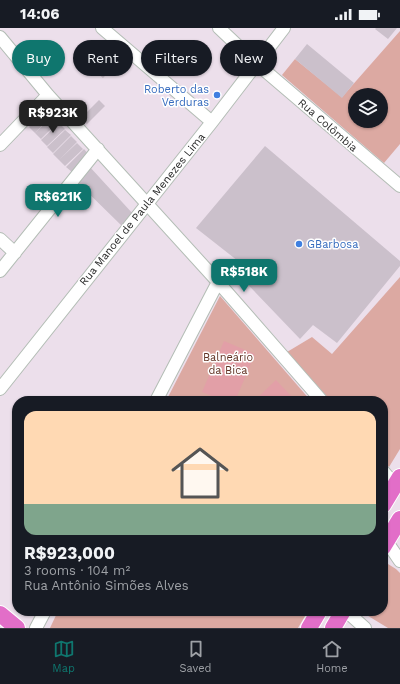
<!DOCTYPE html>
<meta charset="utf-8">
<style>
body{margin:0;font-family:"Work Sans",sans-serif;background:#242831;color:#f1f3f6;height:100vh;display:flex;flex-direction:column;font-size:15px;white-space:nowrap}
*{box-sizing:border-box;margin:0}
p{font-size:13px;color:#9ea1a6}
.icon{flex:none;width:22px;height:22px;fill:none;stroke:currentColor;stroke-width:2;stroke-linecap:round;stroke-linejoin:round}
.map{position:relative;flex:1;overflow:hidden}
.details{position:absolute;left:12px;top:368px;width:376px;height:220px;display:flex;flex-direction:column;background:#171b24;border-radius:16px;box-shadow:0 1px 3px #0004}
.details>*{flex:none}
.top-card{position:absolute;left:12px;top:12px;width:376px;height:36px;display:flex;gap:8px}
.controls{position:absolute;left:348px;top:60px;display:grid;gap:8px}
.controls a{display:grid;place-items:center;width:40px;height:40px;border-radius:50%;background:#171b24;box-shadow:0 1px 3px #0004;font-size:20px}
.price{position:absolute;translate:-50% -34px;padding:0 9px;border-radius:8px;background:#0f766e;color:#fff;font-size:13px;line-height:26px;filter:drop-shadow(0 1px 2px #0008)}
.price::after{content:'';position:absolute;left:50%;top:24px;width:12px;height:9px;margin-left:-6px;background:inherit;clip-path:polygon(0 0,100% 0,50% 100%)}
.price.on{background:#222;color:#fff}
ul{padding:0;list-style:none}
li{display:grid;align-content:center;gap:8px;height:212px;padding:0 12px}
li span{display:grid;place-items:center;height:124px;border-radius:12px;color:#555}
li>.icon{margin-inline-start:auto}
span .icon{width:72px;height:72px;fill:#fffc;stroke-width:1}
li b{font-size:17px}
.pill{padding:0 14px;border-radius:18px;background:#171b24;box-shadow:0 1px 3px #0004;font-size:14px;line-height:36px}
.pill.on{background:#0f766e;color:#fff}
.status{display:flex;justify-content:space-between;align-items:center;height:28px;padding:0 20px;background:#171b24;direction:ltr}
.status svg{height:11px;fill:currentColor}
.menu{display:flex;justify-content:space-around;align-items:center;height:56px;border-top:1px solid #363941;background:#171b24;font-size:11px;color:#9ea1a6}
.menu a{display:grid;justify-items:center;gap:2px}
.menu .on{color:#0f766e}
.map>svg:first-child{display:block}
.green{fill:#dca9a2;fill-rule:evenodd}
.pitch{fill:#e29fa7}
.building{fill:#cbc0cb}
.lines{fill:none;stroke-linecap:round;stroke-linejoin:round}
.minor-casing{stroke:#b3bdb5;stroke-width:14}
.major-casing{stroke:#fff;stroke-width:18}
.minor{stroke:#fff;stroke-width:12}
.major{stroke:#e26ec8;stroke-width:16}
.shop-dot{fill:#3f7fe0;stroke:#fff;stroke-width:1.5}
.labels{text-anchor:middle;stroke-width:3;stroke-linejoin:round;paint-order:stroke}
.shop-label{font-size:11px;fill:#366cbe;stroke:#fff;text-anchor:end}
.street-label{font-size:11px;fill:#2b2b2b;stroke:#fff}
.park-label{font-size:11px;fill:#613223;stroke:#fff}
</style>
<div class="status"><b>14:06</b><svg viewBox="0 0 49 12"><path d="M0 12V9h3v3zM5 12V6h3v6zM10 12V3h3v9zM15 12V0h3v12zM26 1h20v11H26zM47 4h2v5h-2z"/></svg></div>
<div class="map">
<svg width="400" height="600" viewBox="0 0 400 600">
<rect width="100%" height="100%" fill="#ecdfeb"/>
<path class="green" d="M 400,3 L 400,116 L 384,135 L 282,47 L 295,31 L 342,69 ZM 355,67 L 381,67 L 381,93 L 355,93 Z
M 400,249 L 400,421 L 389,439 L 383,432 L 383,373 L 331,373 L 287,324 L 312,309 L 332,326 Z
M 220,268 L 311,373 L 166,373 Z
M 388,536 L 396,541 L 400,545 L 400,600 L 388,600 L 360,583 L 383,583 L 383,538 Z
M 58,583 L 308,583 L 298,600 L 50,600 Z"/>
<path class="pitch" d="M 224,313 L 255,326 L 235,373 L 224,373 L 202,364 Z
M 276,352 L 296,373 L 254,373 Z"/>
<path class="building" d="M 376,0 L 397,0 L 388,11 L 375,1 Z
M 307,16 L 354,55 L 342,70 L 295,31 Z
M 114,26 L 120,32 L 103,50 L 97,45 Z
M 99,72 L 105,78 L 87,96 L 81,90 Z
M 47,81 L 52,87 L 35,105 L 29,99 Z
M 53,88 L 59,93 L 41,111 L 35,105 Z
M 59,95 L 65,101 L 47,118 L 41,112 Z
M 65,102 L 71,107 L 53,125 L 47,119 Z
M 71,108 L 77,114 L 59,132 L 53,126 Z
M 77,115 L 83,121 L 65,138 L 59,132 Z
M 265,118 L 400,233 L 400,238 L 337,315 L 313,297 L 300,311 L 231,239 L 238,233 L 196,200 Z
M 84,121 L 89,127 L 72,144 L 66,139 Z
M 89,138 L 134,187 L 124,200 L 77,154 Z"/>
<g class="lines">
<defs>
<path id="minor" d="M 102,0 L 212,94
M 219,0 L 256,35 L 400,158
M 0,9 L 48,67 L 218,254 L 322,373
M 0,117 L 48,67
M 0,211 L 15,225
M 0,243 L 98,121
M 0,361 L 212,94 L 284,0
M 156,373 L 218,254
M 383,443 L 395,457
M 387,514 L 400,533
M 346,583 L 365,600
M 36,600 L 45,583"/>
<path id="major" d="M 383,477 L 400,449
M 383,519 L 400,491
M 0,586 L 17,600
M 309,600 L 319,583
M 333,600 L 343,583"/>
</defs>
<use href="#minor" class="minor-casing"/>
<use href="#major" class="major-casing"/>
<use href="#minor" class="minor"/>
<use href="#major" class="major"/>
</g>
<g class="shop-dot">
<circle cx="217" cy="67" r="4"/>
<circle cx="299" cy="216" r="4"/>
</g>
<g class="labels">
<g class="shop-label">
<text x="209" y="65">Roberto das<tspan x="209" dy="13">Verduras</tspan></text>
<text x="307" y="220" text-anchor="start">GBarbosa</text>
</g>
<g class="street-label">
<text transform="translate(328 97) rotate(41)" y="4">Rua Colômbia</text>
<text transform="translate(142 181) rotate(-51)" y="4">Rua Manoel de Paula Menezes Lima</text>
</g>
<g class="park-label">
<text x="228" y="333">Balneário<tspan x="228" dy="13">da Bica</tspan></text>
</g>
</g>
</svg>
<div class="controls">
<a><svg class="icon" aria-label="layers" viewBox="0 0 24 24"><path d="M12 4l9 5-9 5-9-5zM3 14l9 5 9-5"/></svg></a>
</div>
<b class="price on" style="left:53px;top:106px">R$923K</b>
<b class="price" style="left:58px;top:190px">R$621K</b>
<b class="price" style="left:244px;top:265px">R$518K</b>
<div class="top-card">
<a class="pill on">Buy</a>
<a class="pill">Rent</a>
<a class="pill">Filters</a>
<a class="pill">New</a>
</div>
<section class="details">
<ul>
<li><span style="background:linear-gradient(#ffd9b3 75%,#7fa58c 0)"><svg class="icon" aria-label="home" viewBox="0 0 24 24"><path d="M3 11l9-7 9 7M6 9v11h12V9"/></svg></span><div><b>R$923,000</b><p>3 rooms · 104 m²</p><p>Rua Antônio Simões Alves</p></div></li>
</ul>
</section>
</div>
<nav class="menu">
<a class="on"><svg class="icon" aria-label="map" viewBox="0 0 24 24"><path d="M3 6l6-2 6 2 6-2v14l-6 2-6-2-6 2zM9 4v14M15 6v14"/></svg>Map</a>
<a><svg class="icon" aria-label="saved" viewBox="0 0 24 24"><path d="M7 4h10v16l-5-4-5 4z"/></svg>Saved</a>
<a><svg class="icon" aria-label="home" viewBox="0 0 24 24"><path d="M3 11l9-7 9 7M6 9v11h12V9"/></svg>Home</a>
</nav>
